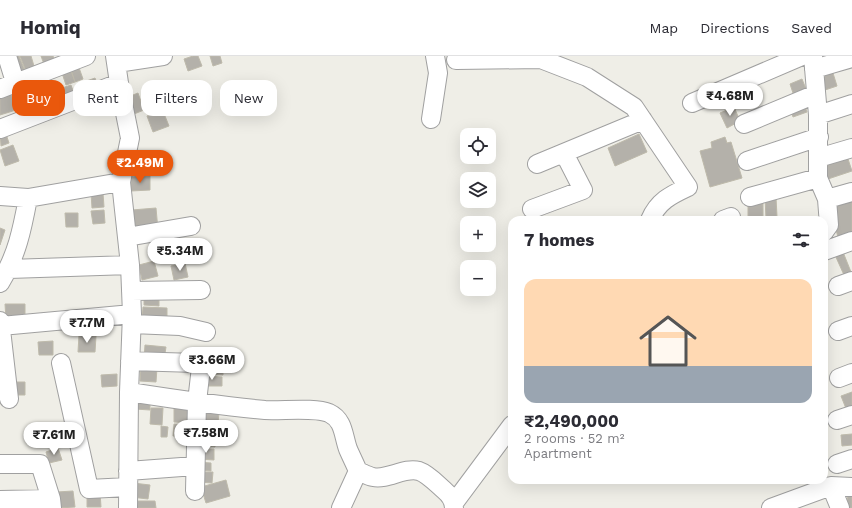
<!DOCTYPE html>
<meta charset="utf-8">
<style>
body{margin:0;font-family:"Work Sans",sans-serif;background:#f7f7f7;color:#2b2b33;height:100vh;display:flex;flex-direction:column;font-size:15px;white-space:nowrap}
*{box-sizing:border-box;margin:0}
p{font-size:13px;color:#7c7c81}
.icon{flex:none;width:22px;height:22px;fill:none;stroke:currentColor;stroke-width:2;stroke-linecap:round;stroke-linejoin:round}
.map{position:relative;flex:1;overflow:hidden}
.panel{position:absolute;left:508px;top:160px;width:320px;height:268px;display:flex;flex-direction:column;background:#fff;border-radius:12px;box-shadow:0 4px 16px #0002}
.panel>*{flex:none}
.banner{position:absolute;left:12px;top:24px;width:380px;height:36px;display:flex;gap:8px}
.fabs{position:absolute;left:460px;top:72px;display:grid;gap:8px}
.fabs a{display:grid;place-items:center;width:36px;height:36px;border-radius:8px;background:#fff;box-shadow:0 4px 16px #0002;font-size:20px}
.price{position:absolute;translate:-50% -34px;padding:0 9px;border-radius:14px;background:#fff;color:#222;font-size:13px;line-height:26px;filter:drop-shadow(0 1px 2px #0008)}
.price::after{content:'';position:absolute;left:50%;top:24px;width:12px;height:9px;margin-left:-6px;background:inherit;clip-path:polygon(0 0,100% 0,50% 100%)}
.price.active{background:#ea580c;color:#fff}
ul{padding:0;list-style:none}
li{display:grid;align-content:center;gap:8px;height:212px;padding:0 16px}
li span{display:grid;place-items:center;height:124px;border-radius:12px;color:#555}
li>.icon{margin-inline-start:auto}
span .icon{width:72px;height:72px;fill:#fffc;stroke-width:1}
li b{font-size:17px}
h2{display:flex;justify-content:space-between;align-items:center;height:48px;padding:0 16px;font-size:17px}
.tag{padding:0 14px;border-radius:12px;background:#fff;box-shadow:0 4px 16px #0002;font-size:14px;line-height:36px}
.tag.active{background:#ea580c;color:#fff}
header{display:flex;align-items:center;gap:24px;box-sizing:border-box;height:56px;padding:0 20px;background:#fff;border-bottom:1px solid #e1e1e2}
header strong{font-size:19px}
nav{display:flex;gap:22px;margin-inline-start:auto;font-size:14px}
.map>svg:first-child{display:block}
.building{fill:#b4b1aa;stroke:#bebaab}
.lines{fill:none;stroke-linecap:round;stroke-linejoin:round}
.minor-casing{stroke:#a0a0a0;stroke-width:20}
.minor{stroke:#fff;stroke-width:18}
</style>
<header>
<strong>Homiq</strong>
<nav><a>Map</a><a>Directions</a><a>Saved</a></nav>
</header>
<div class="map">
<svg width="852" height="452" viewBox="0 0 852 452">
<rect width="100%" height="100%" fill="#efeee7"/>
<path class="building" d="M 14,0 L 19,0 L 25,15 L 14,18 Z
M 20,0 L 31,0 L 34,10 L 25,13 Z
M 41,0 L 53,0 L 56,7 L 45,11 Z
M 193,0 L 198,0 L 202,10 L 188,15 L 184,3 Z
M 210,0 L 220,0 L 222,7 L 213,10 Z
M 77,6 L 83,23 L 75,26 L 69,9 Z
M 69,8 L 75,26 L 66,29 L 60,11 Z
M 832,14 L 837,30 L 822,35 L 816,19 Z
M 46,16 L 52,34 L 43,38 L 37,20 Z
M 33,21 L 40,41 L 34,43 L 27,23 Z
M 95,22 L 99,32 L 84,37 L 81,27 Z
M 802,23 L 806,33 L 793,37 L 790,28 Z
M 71,29 L 75,40 L 66,44 L 62,32 Z
M 11,37 L 16,54 L 0,59 L 0,40 Z
M 138,37 L 144,54 L 134,58 L 128,41 Z
M 804,47 L 807,56 L 793,61 L 790,52 Z
M 734,51 L 740,65 L 727,72 L 720,57 Z
M 163,55 L 169,70 L 153,76 L 147,60 Z
M 5,75 L 9,87 L 1,90 L 0,77 Z
M 639,78 L 647,96 L 615,110 L 608,92 Z
M 725,81 L 727,87 L 731,86 L 742,122 L 710,131 L 700,95 L 712,92 L 711,86 Z
M 13,89 L 19,105 L 5,110 L 0,94 Z
M 147,97 L 148,114 L 131,115 L 131,98 Z
M 847,100 L 852,115 L 825,124 L 820,110 Z
M 150,120 L 150,134 L 131,135 L 131,121 Z
M 91,137 L 103,137 L 104,151 L 92,152 Z
M 776,141 L 777,161 L 766,162 L 765,142 Z
M 748,143 L 763,143 L 763,161 L 748,162 Z
M 852,143 L 852,177 L 838,181 L 829,149 Z
M 156,152 L 158,174 L 134,175 L 132,154 Z
M 104,154 L 105,167 L 93,168 L 91,155 Z
M 65,157 L 78,157 L 78,171 L 66,171 Z
M 0,172 L 5,174 L 0,189 Z
M 843,196 L 851,216 L 844,219 L 835,199 Z
M 154,205 L 158,220 L 142,224 L 139,209 Z
M 185,207 L 188,221 L 174,224 L 171,210 Z
M 144,239 L 159,239 L 159,250 L 144,249 Z
M 5,248 L 25,248 L 25,264 L 6,264 Z
M 143,251 L 167,252 L 167,265 L 142,264 Z
M 79,279 L 96,280 L 95,296 L 78,296 Z
M 53,285 L 53,299 L 39,299 L 38,286 Z
M 145,289 L 166,291 L 164,304 L 144,302 Z
M 202,309 L 223,310 L 223,319 L 202,318 Z
M 141,311 L 157,312 L 156,326 L 140,325 Z
M 117,318 L 117,330 L 102,331 L 101,319 Z
M 203,320 L 222,321 L 222,330 L 202,330 Z
M 11,326 L 25,326 L 25,339 L 11,339 Z
M 852,336 L 852,353 L 847,355 L 841,340 Z
M 136,345 L 150,346 L 150,354 L 135,353 Z
M 151,352 L 163,352 L 162,369 L 150,368 Z
M 174,352 L 195,353 L 195,367 L 174,366 Z
M 199,355 L 219,356 L 218,368 L 199,367 Z
M 174,368 L 194,369 L 193,381 L 173,380 Z
M 161,370 L 168,371 L 167,381 L 161,381 Z
M 200,370 L 218,371 L 217,379 L 199,378 Z
M 852,378 L 852,389 L 842,390 L 841,379 Z
M 198,381 L 215,382 L 215,391 L 198,390 Z
M 58,392 L 62,404 L 49,407 L 46,396 Z
M 198,393 L 214,393 L 214,404 L 198,403 Z
M 196,406 L 211,407 L 211,415 L 196,414 Z
M 199,416 L 213,416 L 212,427 L 199,426 Z
M 226,424 L 230,440 L 206,447 L 201,431 Z
M 133,427 L 150,429 L 148,443 L 131,441 Z
M 849,433 L 852,434 L 852,452 L 846,452 Z
M 73,435 L 75,451 L 59,452 L 57,436 Z
M 87,436 L 100,436 L 101,451 L 87,451 Z
M 133,445 L 155,445 L 156,452 L 133,452 Z"/>
<g class="lines">
<defs>
<path id="minor" d="M 7,0 L 15,26
M 115,0 L 119,27 L 130,82 L 121,126 L 130,209 L 132,258 L 129,336 L 128,452
M 533,0 L 587,21 L 634,51 L 688,131 C 671,139 658,145 650,164
M 813,0 L 818,59 L 818,122 L 827,143 L 829,169 L 824,176
M 456,4 L 541,3
M 117,7 L 163,0
M 814,13 L 852,2
M 0,33 L 86,0
M 692,47 L 802,0
M 818,59 L 852,48
M 431,63 L 438,17 L 435,0
M 744,68 L 816,38
M 0,73 L 119,27
M 818,102 L 852,92
M 747,105 L 819,81
M 537,108 L 643,64
M 0,140 L 28,142 L 121,126
M 750,141 L 818,122
M 827,143 L 852,136
M 532,153 L 583,134 L 564,97
M 723,164 L 731,161
M 127,181 L 191,170
M 824,195 L 852,185
M 9,213 L 130,209
M 0,227 C 17,199 22,174 28,142
M 838,230 L 852,225
M 131,235 L 201,234
M 0,265 L 9,343
M 132,268 L 180,270 L 206,276
M 1,270 L 132,258
M 838,275 L 852,270
M 130,305 L 196,307 L 201,311 L 197,346 L 195,435
M 61,307 L 89,433 L 128,431
M 839,322 L 852,317
M 129,336 C 174,343 220,350 265,354 C 282,355 315,351 329,357 C 344,364 343,379 348,393 C 351,400 355,408 358,415 L 341,452
M 837,364 L 852,359
M 0,408 L 40,408 L 51,443 L 52,452
M 837,408 L 852,403
M 128,415 L 195,410
M 358,415 C 363,417 368,420 373,421 C 388,424 404,411 419,415 C 428,418 437,428 444,434 C 450,439 454,444 454,452
M 831,430 L 840,452
M 0,444 L 51,443
M 454,447 L 512,369
M 771,452 L 831,430 L 852,431"/>
</defs>
<use href="#minor" class="minor-casing"/>
<use href="#minor" class="minor"/>
</g>
</svg>
<div class="fabs">
<a><svg class="icon" aria-label="locate" viewBox="0 0 24 24"><circle cx="12" cy="12" r="6"/><path d="M12 2v4M12 18v4M2 12h4M18 12h4"/></svg></a>
<a><svg class="icon" aria-label="layers" viewBox="0 0 24 24"><path d="M12 4l9 5-9 5-9-5zM3 14l9 5 9-5"/></svg></a>
<a>+</a>
<a>−</a>
</div>
<b class="price" style="left:730px;top:61px">₹4.68M</b>
<b class="price active" style="left:140px;top:128px">₹2.49M</b>
<b class="price" style="left:180px;top:216px">₹5.34M</b>
<b class="price" style="left:87px;top:288px">₹7.7M</b>
<b class="price" style="left:212px;top:325px">₹3.66M</b>
<b class="price" style="left:206px;top:398px">₹7.58M</b>
<b class="price" style="left:54px;top:400px">₹7.61M</b>
<div class="banner">
<a class="tag active">Buy</a>
<a class="tag">Rent</a>
<a class="tag">Filters</a>
<a class="tag">New</a>
</div>
<section class="panel">
<h2>7 homes<svg class="icon" aria-label="filters" viewBox="0 0 24 24"><path d="M4 7h16M4 17h16"/><circle cx="9" cy="7" r="2"/><circle cx="15" cy="17" r="2"/></svg></h2>
<ul>
<li><span style="background:linear-gradient(#ffd9b3 70%,#9aa5b1 0)"><svg class="icon" aria-label="home" viewBox="0 0 24 24"><path d="M3 11l9-7 9 7M6 9v11h12V9"/></svg></span><div><b>₹2,490,000</b><p>2 rooms · 52 m²</p><p>Apartment</p></div></li>
</ul>
</section>
</div>
